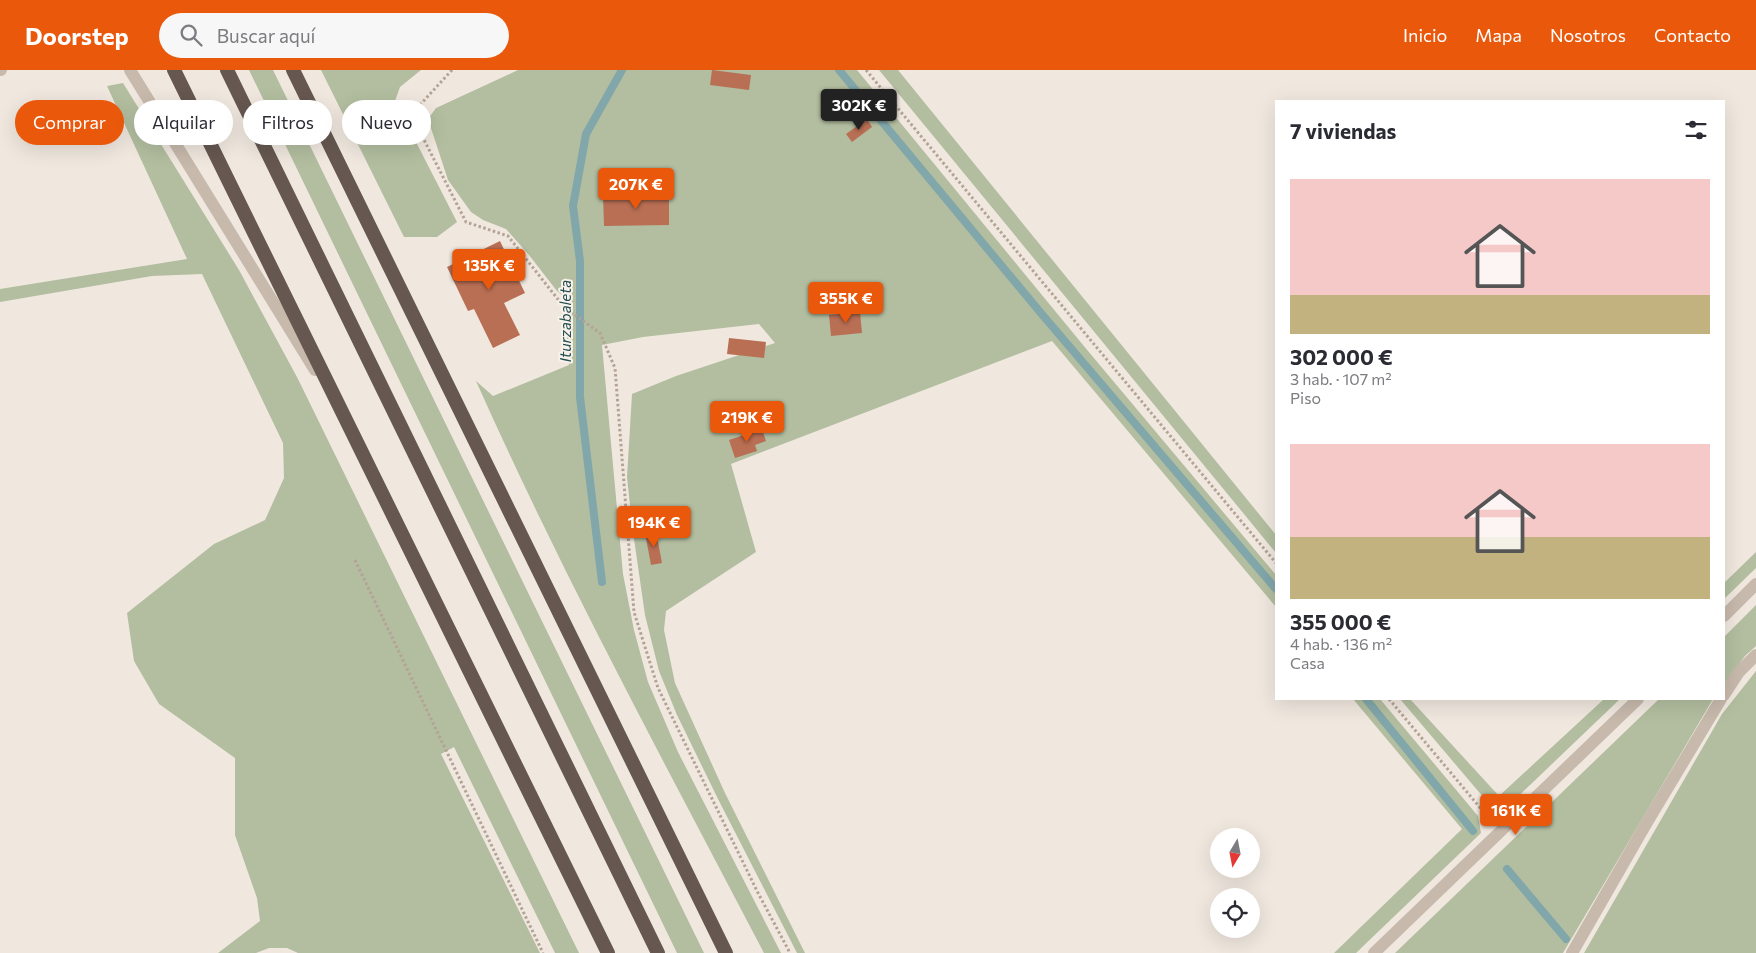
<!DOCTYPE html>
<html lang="es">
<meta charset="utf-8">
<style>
body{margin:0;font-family:Commissioner,sans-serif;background:#f7f7f7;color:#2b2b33;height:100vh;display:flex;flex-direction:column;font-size:19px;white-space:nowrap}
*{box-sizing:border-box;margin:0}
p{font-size:16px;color:#7c7c81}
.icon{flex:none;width:28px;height:28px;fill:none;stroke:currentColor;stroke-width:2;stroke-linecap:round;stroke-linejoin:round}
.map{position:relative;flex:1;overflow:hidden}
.panel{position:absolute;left:1275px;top:30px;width:450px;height:600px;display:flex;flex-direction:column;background:#fff;border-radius:0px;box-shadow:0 5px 20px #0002}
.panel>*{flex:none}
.banner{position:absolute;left:15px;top:30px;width:475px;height:45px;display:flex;gap:10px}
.needle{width:32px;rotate:190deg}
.buttons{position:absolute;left:1210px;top:758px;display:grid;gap:10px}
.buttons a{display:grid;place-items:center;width:50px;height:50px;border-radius:50%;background:#fff;box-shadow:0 5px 20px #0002;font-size:25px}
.price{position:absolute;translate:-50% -42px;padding:0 11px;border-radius:5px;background:#ea580c;color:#fff;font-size:16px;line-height:32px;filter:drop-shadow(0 1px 2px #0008)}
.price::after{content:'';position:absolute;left:50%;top:30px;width:15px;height:11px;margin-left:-8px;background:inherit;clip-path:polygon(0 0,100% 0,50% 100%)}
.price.on{background:#222;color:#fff}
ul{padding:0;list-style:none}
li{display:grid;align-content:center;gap:10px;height:265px;padding:0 15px}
li span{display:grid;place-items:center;height:155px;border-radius:0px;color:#555}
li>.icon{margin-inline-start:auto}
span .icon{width:90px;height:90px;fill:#fffc;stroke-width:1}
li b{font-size:21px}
h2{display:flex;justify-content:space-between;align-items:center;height:60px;padding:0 15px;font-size:21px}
.chip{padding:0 18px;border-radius:22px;background:#fff;box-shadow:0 5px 20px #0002;font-size:18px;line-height:45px}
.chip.on{background:#ea580c;color:#fff}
header{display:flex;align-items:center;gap:30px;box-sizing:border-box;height:70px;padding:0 25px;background:#ea580c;color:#fff}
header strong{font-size:24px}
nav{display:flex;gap:28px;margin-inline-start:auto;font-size:18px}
.search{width:350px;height:45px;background:#f7f7f7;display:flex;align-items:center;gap:12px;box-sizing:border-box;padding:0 18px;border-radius:28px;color:#7c7c81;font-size:19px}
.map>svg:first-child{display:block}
.green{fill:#b3bea0}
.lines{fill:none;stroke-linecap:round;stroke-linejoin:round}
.stream{stroke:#81a7aa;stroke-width:8}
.building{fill:#b96f54}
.path{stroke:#b3a396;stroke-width:3;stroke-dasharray:2.5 2.5;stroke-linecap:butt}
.service{stroke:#c7b9ac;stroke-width:12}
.minor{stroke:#c7b9ac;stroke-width:12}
.trunk{stroke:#665850;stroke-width:14}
.labels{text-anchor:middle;stroke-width:4;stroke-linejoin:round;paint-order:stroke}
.water-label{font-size:15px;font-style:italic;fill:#244f53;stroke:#f8f2eb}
</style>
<header>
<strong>Doorstep</strong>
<div class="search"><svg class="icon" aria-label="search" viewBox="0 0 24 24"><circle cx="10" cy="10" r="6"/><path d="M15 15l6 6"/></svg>Buscar aquí</div>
<nav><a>Inicio</a><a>Mapa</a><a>Nosotros</a><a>Contacto</a></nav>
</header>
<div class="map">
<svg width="1756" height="883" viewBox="0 0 1756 883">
<rect width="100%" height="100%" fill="#f0e8df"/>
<path class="green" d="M 249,0 L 273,0 L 704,883 L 677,883 Z
M 321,0 L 421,0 L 400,17 L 395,31 L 457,152 L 437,167 L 404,167 Z
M 518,0 L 857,0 L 1088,281 L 1276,505 L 1276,537 L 1052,271 L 731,394 L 756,482 L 666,541 L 664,560 L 675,613 L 725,723 L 805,883 L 797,883 L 718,729 L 677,645 L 659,601 L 645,545 L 632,455 L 627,407 L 632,324 L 676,306 L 775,273 L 759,254 L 643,267 L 602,275 L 623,504 L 634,560 L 648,612 L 678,682 L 781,883 L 764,883 C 665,694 563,506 476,311 L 493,326 L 569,295 L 567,276 L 566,228 L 557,221 L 529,185 L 506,159 L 483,150 L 471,142 L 448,110 L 428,49 L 436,38 Z
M 879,0 L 898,0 L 1276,465 L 1276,483 Z
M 123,13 L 239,200 L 298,309 L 579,883 L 555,883 L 454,677 L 441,684 L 540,883 L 298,883 L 287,878 L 269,878 L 256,883 L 218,883 L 260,851 L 257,828 L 235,765 L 235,688 L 159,634 L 134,591 L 127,543 L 214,474 L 265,450 L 284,408 L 283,373 L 202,204 L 152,206 L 0,232 L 0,219 L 187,189 L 107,16 Z
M 1756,482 L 1756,498 L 1724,529 L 1724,513 Z
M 1756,535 L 1756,576 L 1745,586 L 1724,614 L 1724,567 Z
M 1756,601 L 1756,883 L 1584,883 L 1722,644 Z
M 1353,629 L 1380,629 L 1478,746 L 1481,763 L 1356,883 L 1334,883 L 1462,759 Z
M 1400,629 L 1410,629 L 1499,726 L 1604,629 L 1620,629 L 1507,737 L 1484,728 Z
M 1659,629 L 1713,629 L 1563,883 L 1395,883 Z"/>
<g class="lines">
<path class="stream" d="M 839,0 L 1040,242 L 1276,519
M 602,512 L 580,327 L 580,191 L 573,136 L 586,64 L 622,0
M 1366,629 L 1473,761
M 1507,799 L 1566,869"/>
</g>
<path class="building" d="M 712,0 L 751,5 L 749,20 L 710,15 Z
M 867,49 L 872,57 L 852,72 L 846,64 Z
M 669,124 L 669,155 L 604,156 L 603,125 Z
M 500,171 L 525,223 L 504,233 L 520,265 L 493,278 L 474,239 L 468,241 L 447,197 Z
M 860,242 L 862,263 L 831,266 L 829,245 Z
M 729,268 L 766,272 L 764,288 L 727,284 Z
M 762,359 L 766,371 L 755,375 L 757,381 L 735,388 L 729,370 Z
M 656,461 L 662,493 L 651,495 L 645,463 Z"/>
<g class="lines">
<path class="path" d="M 452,0 L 418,37 L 418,58 L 466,152 L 508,166 L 564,237 L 600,263 L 615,298 L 634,542 L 658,618 L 757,821 L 790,883
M 866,0 L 1276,493
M 355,490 L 543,883
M 1389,629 L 1487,746"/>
<path class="service" d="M 0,0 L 1,0
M 130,0 L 315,300
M 1724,625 L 1739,602 L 1756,585
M 1572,883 L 1646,754 L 1721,629"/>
<path class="minor" d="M 1724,546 L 1756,514
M 1374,883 L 1638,629"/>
<path class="trunk" d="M 174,0 L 608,883
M 227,0 L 658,883
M 293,0 L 726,883"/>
</g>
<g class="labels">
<g class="water-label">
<text transform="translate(566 251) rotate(-90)" y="5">Iturzabaleta</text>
</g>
</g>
</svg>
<div class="buttons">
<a><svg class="needle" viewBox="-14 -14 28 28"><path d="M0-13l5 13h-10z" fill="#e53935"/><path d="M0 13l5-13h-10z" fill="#7c7c81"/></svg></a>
<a><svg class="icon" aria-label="locate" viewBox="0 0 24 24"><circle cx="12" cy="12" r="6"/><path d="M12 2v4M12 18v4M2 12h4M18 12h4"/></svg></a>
</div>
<b class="price on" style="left:859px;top:61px">302K €</b>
<b class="price" style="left:636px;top:140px">207K €</b>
<b class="price" style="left:489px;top:221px">135K €</b>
<b class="price" style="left:846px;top:254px">355K €</b>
<b class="price" style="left:747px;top:373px">219K €</b>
<b class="price" style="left:654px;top:478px">194K €</b>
<b class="price" style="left:1516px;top:766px">161K €</b>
<div class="banner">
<a class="chip on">Comprar</a>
<a class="chip">Alquilar</a>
<a class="chip">Filtros</a>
<a class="chip">Nuevo</a>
</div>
<section class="panel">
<h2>7 viviendas<svg class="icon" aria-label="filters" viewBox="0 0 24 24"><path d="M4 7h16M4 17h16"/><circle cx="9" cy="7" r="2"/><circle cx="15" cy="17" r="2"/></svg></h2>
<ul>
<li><span style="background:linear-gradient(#f6c9c9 75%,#c2b280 0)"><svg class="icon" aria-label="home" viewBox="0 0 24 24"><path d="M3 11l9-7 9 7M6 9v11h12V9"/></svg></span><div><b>302 000 €</b><p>3 hab. · 107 m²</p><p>Piso</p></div></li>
<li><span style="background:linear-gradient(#f6c9c9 60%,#c2b280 0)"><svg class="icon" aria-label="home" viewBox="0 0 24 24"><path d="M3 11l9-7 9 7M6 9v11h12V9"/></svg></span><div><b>355 000 €</b><p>4 hab. · 136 m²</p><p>Casa</p></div></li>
</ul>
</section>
</div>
